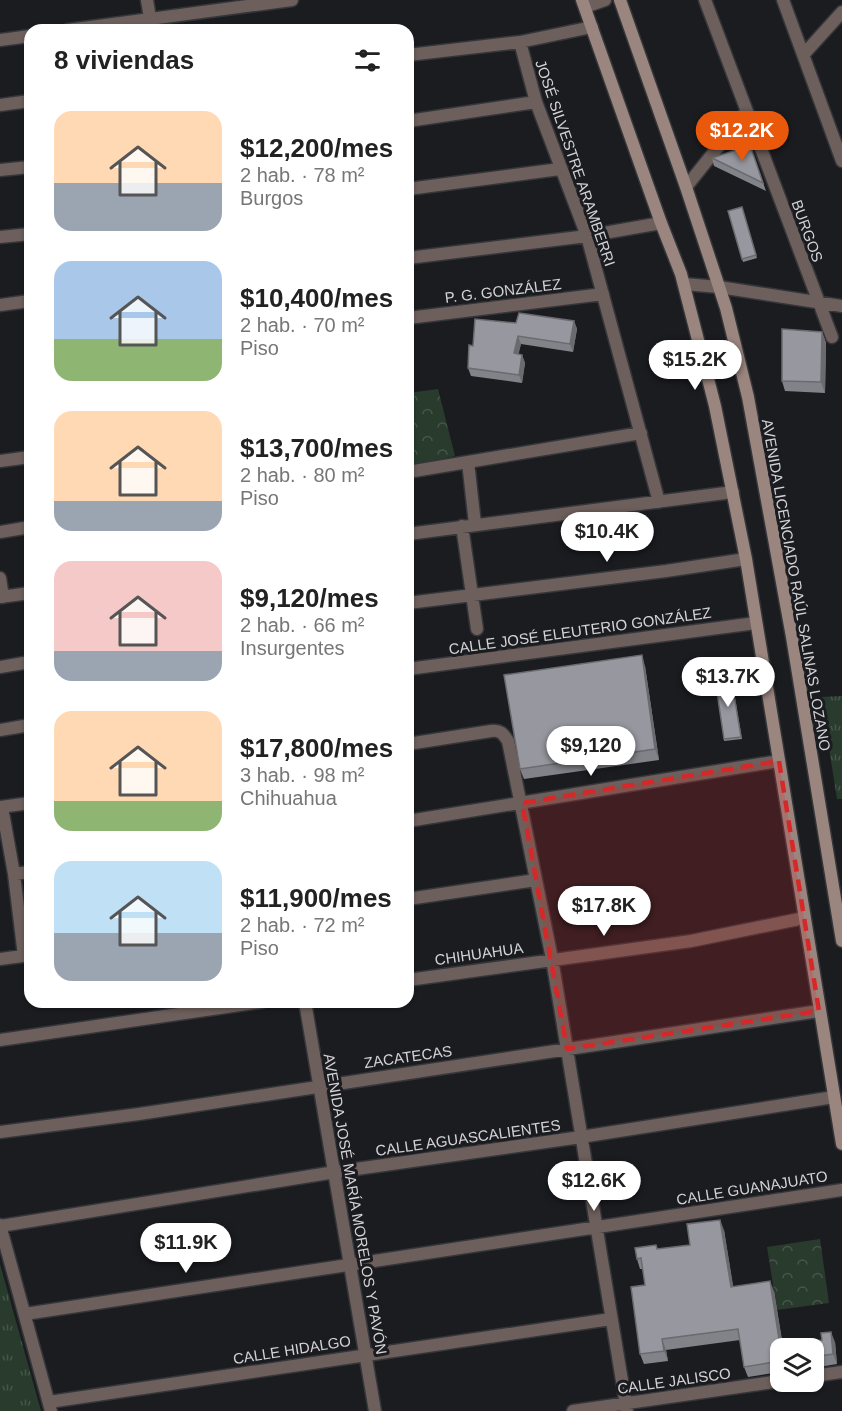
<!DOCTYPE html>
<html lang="es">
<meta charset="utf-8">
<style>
body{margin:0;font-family:Helvetica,sans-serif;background:#f6f6f6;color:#222;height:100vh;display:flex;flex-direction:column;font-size:22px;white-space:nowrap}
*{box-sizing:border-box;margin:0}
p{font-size:20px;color:#767676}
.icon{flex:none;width:33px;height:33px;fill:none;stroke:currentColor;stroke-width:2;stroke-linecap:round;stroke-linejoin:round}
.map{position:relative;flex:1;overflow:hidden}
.drawer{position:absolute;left:24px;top:24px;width:390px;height:984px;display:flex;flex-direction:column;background:#fff;border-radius:18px;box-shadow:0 2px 4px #0004}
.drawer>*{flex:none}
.buttons{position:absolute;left:770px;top:1338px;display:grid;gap:12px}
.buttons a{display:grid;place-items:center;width:54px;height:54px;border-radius:12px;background:#fff;box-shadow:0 2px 4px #0004;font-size:30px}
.price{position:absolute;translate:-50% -51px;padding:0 14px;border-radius:21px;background:#fff;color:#222;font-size:20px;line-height:39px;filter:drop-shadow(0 2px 3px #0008)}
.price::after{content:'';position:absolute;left:50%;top:36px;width:18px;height:14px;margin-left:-9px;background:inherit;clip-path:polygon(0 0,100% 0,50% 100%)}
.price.on{background:#ea580c;color:#fff}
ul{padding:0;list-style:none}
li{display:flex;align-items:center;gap:18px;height:150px;padding:0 30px}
li span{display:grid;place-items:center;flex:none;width:168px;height:120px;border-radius:18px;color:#555}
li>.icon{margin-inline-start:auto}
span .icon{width:72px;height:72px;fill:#fffc;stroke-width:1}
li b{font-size:26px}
h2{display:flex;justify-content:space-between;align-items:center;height:72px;padding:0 30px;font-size:26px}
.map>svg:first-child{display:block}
.grass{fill:url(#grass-tufts)}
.park{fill:url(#park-crowns)}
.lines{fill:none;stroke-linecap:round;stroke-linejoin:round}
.minor-casing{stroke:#35363a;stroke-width:15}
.tertiary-casing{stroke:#35363a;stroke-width:15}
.secondary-casing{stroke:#35363a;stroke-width:15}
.minor{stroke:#6d5f5b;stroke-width:12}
.tertiary{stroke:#6d5f5b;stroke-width:12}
.secondary{stroke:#9b857f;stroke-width:12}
.wall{fill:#828389}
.shaded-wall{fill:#6a6a6f}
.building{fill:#97989f;stroke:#6a6a6f;stroke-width:1.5}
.marked{fill:#d62828;fill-opacity:0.2;stroke:#d62828;stroke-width:4.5;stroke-dasharray:12 8;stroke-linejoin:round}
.labels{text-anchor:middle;stroke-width:6;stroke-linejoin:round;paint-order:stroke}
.street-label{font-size:15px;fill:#d3d3d7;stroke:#1b1c20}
</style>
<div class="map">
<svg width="842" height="1411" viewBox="0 0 842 1411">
<defs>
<pattern id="grass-tufts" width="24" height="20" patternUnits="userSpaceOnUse" patternTransform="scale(1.5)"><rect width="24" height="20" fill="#283b2c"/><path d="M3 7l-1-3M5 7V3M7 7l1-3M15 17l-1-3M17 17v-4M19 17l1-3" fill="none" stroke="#46564a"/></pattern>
<pattern id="park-crowns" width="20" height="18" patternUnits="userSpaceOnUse" patternTransform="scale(1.5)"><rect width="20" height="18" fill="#283b2c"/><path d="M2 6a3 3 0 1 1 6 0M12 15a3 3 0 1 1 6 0" fill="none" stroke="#46564a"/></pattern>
</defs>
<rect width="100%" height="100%" fill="#1b1c20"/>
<path class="grass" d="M 842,696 L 842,799 L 837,799 L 821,697 Z
M 0,1264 L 41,1411 L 0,1411 Z"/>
<path class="park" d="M 438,389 L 455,456 L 408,466 L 408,393 Z
M 820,1239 L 829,1303 L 777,1310 L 767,1247 Z"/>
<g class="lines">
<defs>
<path id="minor" d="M 705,0 L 832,337
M 783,0 L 842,161
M 585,7 L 605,0
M 68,30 L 292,0
M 0,40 L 30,36
M 520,42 L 536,102 L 587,236 L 659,502
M 804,54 L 842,12
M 408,55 L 520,42 L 592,27
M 0,105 L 30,101
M 408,121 L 536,102
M 0,170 L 30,167
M 686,187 L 746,112
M 408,189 L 560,169
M 0,237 L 30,234
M 408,258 L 587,236 L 661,223
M 684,284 L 719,287 L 842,306
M 0,305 L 30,301
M 408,318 L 603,294
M 0,461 L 30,457
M 468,462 L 475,524
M 408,472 L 641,433
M 462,526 L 477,629
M 0,532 L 30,527
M 408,534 L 733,492
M 0,578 L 3,597
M 0,597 L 30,593
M 408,603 L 666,571 L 746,559
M 0,667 L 30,662
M 408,669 L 756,623
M 0,730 L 30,725
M 408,744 L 491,731 C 500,730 503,733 508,741 L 552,959 L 627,1411
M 0,807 L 30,803
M 2,807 L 14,874 L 24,956
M 408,821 L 779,761
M 14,874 L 30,872
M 408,899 L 536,880
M 0,959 L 30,955
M 408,980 L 691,941 L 804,918
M 0,1040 L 261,1002
M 0,1132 L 139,1114 L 819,1011
M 0,1225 L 51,1411
M 0,1226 L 335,1172 L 581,1137 L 834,1097
M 25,1314 L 842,1190
M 813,1376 L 842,1372
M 49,1402 L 611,1319
M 573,1411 L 780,1381"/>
<path id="tertiary" d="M 147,0 L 152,30
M 305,1002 L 375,1411"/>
<path id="secondary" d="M 582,0 L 661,223 L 681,274 L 715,406 L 746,559 L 842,1144
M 620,0 L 686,187 L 726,308 L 748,397 L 792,637 L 842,941"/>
</defs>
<use href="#minor" class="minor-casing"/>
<use href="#tertiary" class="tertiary-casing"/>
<use href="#secondary" class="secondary-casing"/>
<use href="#minor" class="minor"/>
<use href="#tertiary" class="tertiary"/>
<use href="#secondary" class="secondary"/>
</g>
<path class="wall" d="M 750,145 L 766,191 L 714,166 L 712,158 Z
M 742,207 L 757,258 L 743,262 L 728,211 Z
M 574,321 L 577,329 L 573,352 L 521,344 L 518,354 L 522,355 L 525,363 L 522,383 L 471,376 L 468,368 L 473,346 Z
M 822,332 L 826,343 L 825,393 L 785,391 L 782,381 Z
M 645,666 L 659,760 L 524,779 L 520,769 Z
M 732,680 L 742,739 L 724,741 L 724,739 Z
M 724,1230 L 733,1287 L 774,1291 L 783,1346 L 835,1342 L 837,1364 L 813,1368 L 813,1348 L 780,1348 L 780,1372 L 748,1377 L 744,1367 L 740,1340 L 666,1350 L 668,1361 L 644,1364 L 640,1354 L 645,1285 L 643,1269 L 640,1269 L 637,1259 L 656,1245 L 658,1249 L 690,1245 Z"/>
<path class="shaded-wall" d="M 574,321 L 577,329 L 573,352 L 570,344 Z
M 822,332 L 826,343 L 825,393 L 821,382 Z
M 518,336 L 521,344 L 517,361 L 514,353 Z
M 522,355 L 525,363 L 522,383 L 519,375 Z
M 642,655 L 645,666 L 659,760 L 655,749 Z
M 720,1220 L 724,1230 L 735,1297 L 731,1287 Z
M 770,1281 L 774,1291 L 783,1348 L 780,1346 Z
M 831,1332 L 835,1342 L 837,1364 L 833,1354 Z
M 662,1339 L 666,1350 L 668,1361 L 664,1351 Z"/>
<path class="building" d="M 750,145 L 763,183 L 712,158 Z
M 742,207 L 756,255 L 742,259 L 728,211 Z
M 519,313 L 574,321 L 570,344 L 518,336 L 514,353 L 522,355 L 519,375 L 468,368 L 469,345 L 473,346 L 475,319 L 516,323 Z
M 782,329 L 822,332 L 821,382 L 782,381 Z
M 642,655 L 655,749 L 520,769 L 504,675 Z
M 731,677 L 741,737 L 724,739 L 715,679 Z
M 720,1220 L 731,1287 L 770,1281 L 780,1346 L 822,1340 L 821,1333 L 831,1332 L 833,1354 L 813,1357 L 813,1348 L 780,1348 L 780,1361 L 744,1367 L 738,1329 L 662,1339 L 664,1351 L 640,1354 L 631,1287 L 645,1285 L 641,1258 L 637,1259 L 635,1248 L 656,1245 L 657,1249 L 690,1245 L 687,1224 Z"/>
<path class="marked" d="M 779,761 L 819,1011 L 567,1049 L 522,803 Z"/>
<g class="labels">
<g class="street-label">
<text transform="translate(575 163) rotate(71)" y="5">JOSÉ SILVESTRE ARAMBERRI</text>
<text transform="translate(807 231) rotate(70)" y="5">BURGOS</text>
<text transform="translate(503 291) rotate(-7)" y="5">P. G. GONZÁLEZ</text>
<text transform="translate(796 585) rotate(80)" y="5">AVENIDA LICENCIADO RAÚL SALINAS LOZANO</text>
<text transform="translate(580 631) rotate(-8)" y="5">CALLE JOSÉ ELEUTERIO GONZÁLEZ</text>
<text transform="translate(479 954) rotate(-8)" y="5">CHIHUAHUA</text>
<text transform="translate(408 1057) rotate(-8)" y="5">ZACATECAS</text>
<text transform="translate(468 1138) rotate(-8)" y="5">CALLE AGUASCALIENTES</text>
<text transform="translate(752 1188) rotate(-9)" y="5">CALLE GUANAJUATO</text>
<text transform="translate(355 1204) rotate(80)" y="5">AVENIDA JOSÉ MARÍA MORELOS Y PAVÓN</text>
<text transform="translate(292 1350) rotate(-9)" y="5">CALLE HIDALGO</text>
<text transform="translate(674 1381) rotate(-8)" y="5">CALLE JALISCO</text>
</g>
</g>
</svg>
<div class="buttons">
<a><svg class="icon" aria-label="layers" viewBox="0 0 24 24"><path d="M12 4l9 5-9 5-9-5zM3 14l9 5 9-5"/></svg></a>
</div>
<b class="price on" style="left:742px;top:162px">$12.2K</b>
<b class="price" style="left:695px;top:391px">$15.2K</b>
<b class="price" style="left:607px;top:563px">$10.4K</b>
<b class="price" style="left:728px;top:708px">$13.7K</b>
<b class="price" style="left:591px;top:777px">$9,120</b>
<b class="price" style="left:604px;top:937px">$17.8K</b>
<b class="price" style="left:594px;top:1212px">$12.6K</b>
<b class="price" style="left:186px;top:1274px">$11.9K</b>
<section class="drawer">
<h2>8 viviendas<svg class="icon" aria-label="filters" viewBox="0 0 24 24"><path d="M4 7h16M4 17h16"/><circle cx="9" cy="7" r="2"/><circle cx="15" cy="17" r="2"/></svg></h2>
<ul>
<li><span style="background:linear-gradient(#ffd9b3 60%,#9aa5b1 0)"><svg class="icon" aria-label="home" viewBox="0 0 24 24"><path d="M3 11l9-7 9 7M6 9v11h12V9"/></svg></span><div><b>$12,200/mes</b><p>2 hab. · 78 m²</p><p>Burgos</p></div></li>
<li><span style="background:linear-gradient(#a9c7e8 65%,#8fb573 0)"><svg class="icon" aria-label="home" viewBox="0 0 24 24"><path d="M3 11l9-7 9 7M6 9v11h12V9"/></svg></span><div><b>$10,400/mes</b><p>2 hab. · 70 m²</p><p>Piso</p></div></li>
<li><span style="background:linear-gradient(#ffd9b3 75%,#9aa5b1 0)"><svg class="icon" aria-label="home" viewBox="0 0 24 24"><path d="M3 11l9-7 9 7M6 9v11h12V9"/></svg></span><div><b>$13,700/mes</b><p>2 hab. · 80 m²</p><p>Piso</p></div></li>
<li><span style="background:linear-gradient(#f6c9c9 75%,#9aa5b1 0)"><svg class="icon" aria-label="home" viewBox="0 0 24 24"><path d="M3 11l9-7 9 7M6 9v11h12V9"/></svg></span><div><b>$9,120/mes</b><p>2 hab. · 66 m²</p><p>Insurgentes</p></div></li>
<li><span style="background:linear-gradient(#ffd9b3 75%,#8fb573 0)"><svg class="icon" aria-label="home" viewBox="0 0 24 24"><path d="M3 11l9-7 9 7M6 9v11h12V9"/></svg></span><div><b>$17,800/mes</b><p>3 hab. · 98 m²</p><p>Chihuahua</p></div></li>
<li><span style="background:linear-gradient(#bfe0f5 60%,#9aa5b1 0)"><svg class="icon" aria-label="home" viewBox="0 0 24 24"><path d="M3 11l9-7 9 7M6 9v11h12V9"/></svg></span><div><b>$11,900/mes</b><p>2 hab. · 72 m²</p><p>Piso</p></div></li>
</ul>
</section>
</div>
